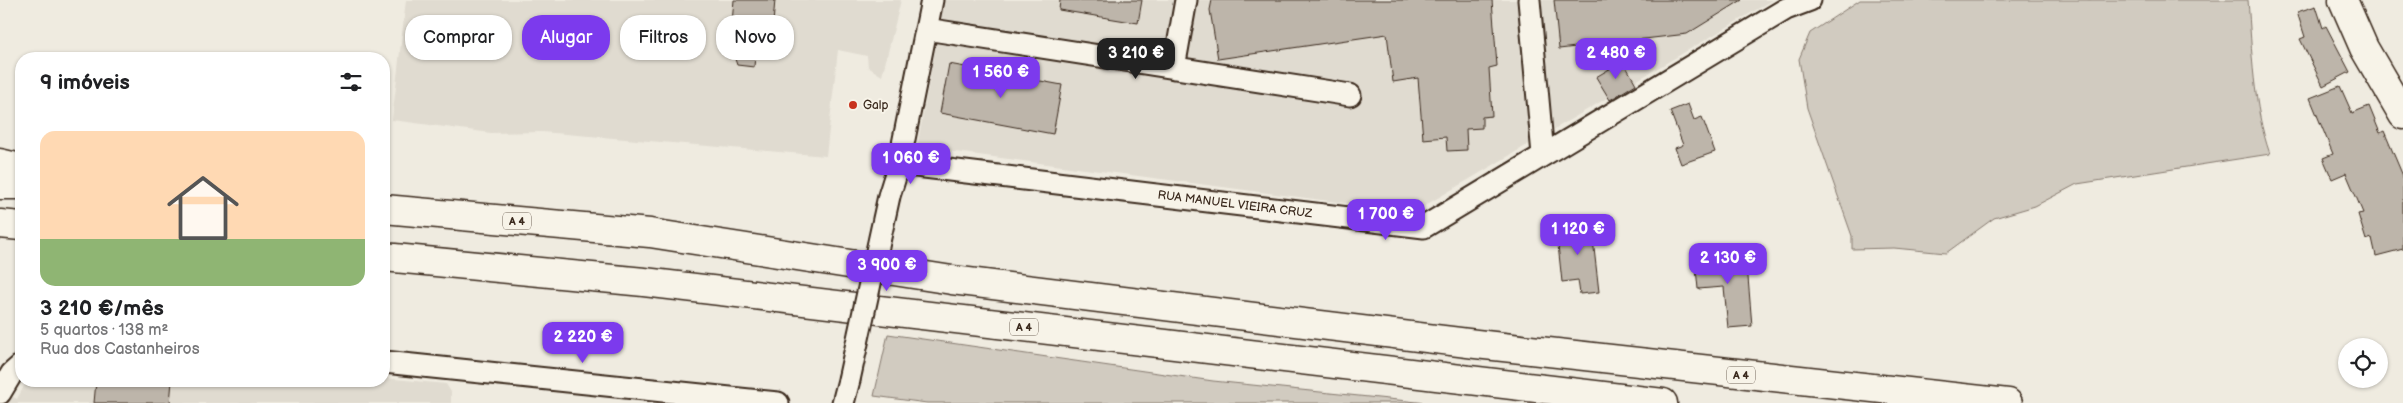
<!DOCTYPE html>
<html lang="pt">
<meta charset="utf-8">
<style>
body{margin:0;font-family:"Balsamiq Sans",sans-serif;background:#f2f2f2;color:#202124;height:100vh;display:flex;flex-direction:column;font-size:19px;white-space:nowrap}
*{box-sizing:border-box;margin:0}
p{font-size:16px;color:#757577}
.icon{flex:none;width:28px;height:28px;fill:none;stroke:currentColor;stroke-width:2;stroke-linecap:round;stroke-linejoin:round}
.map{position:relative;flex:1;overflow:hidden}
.side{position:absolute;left:15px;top:52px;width:375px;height:335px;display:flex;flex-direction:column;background:#fff;border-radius:20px;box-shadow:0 1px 4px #0004}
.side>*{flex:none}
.banner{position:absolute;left:405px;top:15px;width:475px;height:45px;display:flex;gap:10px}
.controls{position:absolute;left:2338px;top:338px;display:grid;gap:10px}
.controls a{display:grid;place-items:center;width:50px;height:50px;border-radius:50%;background:#fff;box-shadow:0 1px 4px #0004;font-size:25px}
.price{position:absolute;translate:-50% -42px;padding:0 11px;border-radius:10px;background:#7c3aed;color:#fff;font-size:16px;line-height:32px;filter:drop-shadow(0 1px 2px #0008)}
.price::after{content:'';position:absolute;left:50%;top:30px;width:15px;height:11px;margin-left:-8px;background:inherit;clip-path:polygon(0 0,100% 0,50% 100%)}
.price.on{background:#222;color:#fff}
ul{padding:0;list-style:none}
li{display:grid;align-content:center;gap:10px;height:265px;padding:0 25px}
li+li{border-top:1px solid #e0e0e0}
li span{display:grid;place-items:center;height:155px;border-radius:15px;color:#555}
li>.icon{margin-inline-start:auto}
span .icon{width:90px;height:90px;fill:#fffc;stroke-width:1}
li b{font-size:21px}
h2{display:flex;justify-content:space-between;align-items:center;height:60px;padding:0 25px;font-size:21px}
.tag{padding:0 18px;border-radius:20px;background:#fff;box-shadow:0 1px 4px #0004;font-size:18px;line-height:45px}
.tag.on{background:#7c3aed;color:#fff}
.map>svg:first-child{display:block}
.built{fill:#e0dbd0}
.green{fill:#d1cbc0;stroke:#867a6f}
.building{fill:#bdb5aa;stroke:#3b2a1e}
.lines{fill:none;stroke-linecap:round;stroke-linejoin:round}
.street-casing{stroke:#3b2a1e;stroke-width:25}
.secondary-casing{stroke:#3b2a1e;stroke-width:31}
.highway-casing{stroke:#3b2a1e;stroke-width:31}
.street{stroke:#f7f3e8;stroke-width:21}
.secondary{stroke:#f7f3e8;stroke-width:28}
.highway{stroke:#f7f3e8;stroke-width:28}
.street-bridge-casing{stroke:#3b2a1e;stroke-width:25;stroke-linecap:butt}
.street-bridge{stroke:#f7f3e8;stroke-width:21}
.poi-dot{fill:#c8321e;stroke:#f7f3e8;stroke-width:2}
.labels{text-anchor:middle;stroke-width:4;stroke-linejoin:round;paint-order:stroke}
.shield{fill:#f7f3e8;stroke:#73665b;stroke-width:1}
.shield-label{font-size:11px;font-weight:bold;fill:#3b2a1e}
.poi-label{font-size:12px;fill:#3b2a1e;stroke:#f7f3e8;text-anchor:start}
.street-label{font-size:12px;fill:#3b2a1e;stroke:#f7f3e8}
</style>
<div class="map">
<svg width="2403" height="403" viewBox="0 0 2403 403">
<rect width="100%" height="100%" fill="#efebe0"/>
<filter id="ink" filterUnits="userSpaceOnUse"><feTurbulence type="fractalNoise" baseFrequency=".02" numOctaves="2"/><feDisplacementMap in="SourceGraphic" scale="10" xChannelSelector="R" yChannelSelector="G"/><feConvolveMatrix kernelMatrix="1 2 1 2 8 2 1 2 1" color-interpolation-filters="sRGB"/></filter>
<g filter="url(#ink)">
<path class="built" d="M 406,0 L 901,0 L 882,76 L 868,67 L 867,56 L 838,50 L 826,156 L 542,132 L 491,133 L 392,120 Z
M 944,0 L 1773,0 L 1414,212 L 917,147 Z
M 384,378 L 446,384 L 451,392 L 451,403 L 0,403 L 0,391 L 17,399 L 27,381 L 384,381 Z"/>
<path class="green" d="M 1860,0 L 2248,0 C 2252,51 2253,106 2270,154 L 2077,184 L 2035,206 L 1994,218 L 1946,253 L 1894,248 L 1852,249 L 1852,236 L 1807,108 L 1799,59 L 1810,33 Z
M 888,334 L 1213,381 L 1427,403 L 927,403 L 874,396 Z"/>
<path class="building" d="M 734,0 L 775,0 L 771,46 L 756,44 L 754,67 L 737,65 L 734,56 L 729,56 Z
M 1060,0 L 1142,0 L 1138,23 L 1059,10 Z
M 1212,0 L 1492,0 L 1497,66 L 1489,68 L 1492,116 L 1482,117 L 1482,128 L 1466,129 L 1467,150 L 1447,151 L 1446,137 L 1423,139 L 1418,78 L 1393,82 L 1387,34 L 1218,59 L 1210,10 Z
M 1554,0 L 1742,0 L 1687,34 L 1559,49 Z
M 2316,6 L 2323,28 L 2326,26 L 2350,72 L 2323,86 L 2300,39 L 2305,37 L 2297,12 Z
M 1623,61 L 1636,84 L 1610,100 L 1596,77 Z
M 949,64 L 1062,85 L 1053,134 L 940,113 Z
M 2340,86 L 2352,113 L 2369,106 L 2380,133 L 2384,131 L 2403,176 L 2403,249 L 2376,256 L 2372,238 L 2366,240 L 2358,214 L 2363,213 L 2346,173 L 2332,179 L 2323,158 L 2333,154 L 2310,98 Z
M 1688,104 L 1694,120 L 1702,117 L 1715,152 L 1681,164 L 1675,148 L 1683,145 L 1670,111 Z
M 1591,222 L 1599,292 L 1580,294 L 1578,280 L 1562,282 L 1556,226 Z
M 1746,253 L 1752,326 L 1728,328 L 1724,287 L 1698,289 L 1695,258 Z
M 96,381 L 172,381 L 170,403 L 94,403 Z"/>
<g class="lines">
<defs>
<path id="street" d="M 1529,0 L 1543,155
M 926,29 L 1350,95
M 1174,68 L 1186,0
M 899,164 L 1424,227 L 1786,9 L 1810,0
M 889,196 L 899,164 L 932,0
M 384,362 L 778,403
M 0,393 L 12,373 L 21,365
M 843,403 L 849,380"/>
<path id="secondary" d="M 2343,0 L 2364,48 L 2403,115"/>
<path id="highway" d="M 0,163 L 21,168
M 0,185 L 21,185
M 384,209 L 650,233 L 952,280 L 1476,344 L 2008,403
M 0,224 L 21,226
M 384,257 L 644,282 L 1663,403"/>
</defs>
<use href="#street" class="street-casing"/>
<use href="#secondary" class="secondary-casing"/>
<use href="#highway" class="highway-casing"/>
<use href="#street" class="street"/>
<use href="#secondary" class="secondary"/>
<use href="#highway" class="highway"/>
<defs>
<path id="street-bridge" d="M 849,380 L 889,196"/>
</defs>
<use href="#street-bridge" class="street-bridge-casing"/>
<use href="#street-bridge" class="street-bridge"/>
</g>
</g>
<circle class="poi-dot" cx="853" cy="105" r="5"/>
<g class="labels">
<g class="shield">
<rect x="503" y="212.5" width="28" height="17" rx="4"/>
<rect x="1010" y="318.5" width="28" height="17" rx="4"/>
<rect x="1727" y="366.5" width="28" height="17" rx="4"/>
</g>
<g class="shield-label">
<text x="517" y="225">A 4</text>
<text x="1024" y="331">A 4</text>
<text x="1741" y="379">A 4</text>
</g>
<g class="poi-label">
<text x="863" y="109">Galp</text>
</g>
<g class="street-label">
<text transform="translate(1235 204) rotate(7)" y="4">RUA MANUEL VIEIRA CRUZ</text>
</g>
</g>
</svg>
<div class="controls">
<a><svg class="icon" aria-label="locate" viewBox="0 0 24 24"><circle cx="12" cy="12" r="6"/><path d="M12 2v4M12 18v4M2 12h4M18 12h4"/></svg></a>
</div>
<b class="price on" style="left:1136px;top:80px">3 210 €</b>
<b class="price" style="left:1616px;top:80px">2 480 €</b>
<b class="price" style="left:1001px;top:99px">1 560 €</b>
<b class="price" style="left:911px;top:185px">1 060 €</b>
<b class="price" style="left:1386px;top:241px">1 700 €</b>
<b class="price" style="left:1578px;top:256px">1 120 €</b>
<b class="price" style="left:1728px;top:285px">2 130 €</b>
<b class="price" style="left:887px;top:292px">3 900 €</b>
<b class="price" style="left:583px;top:364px">2 220 €</b>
<div class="banner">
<a class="tag">Comprar</a>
<a class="tag on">Alugar</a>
<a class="tag">Filtros</a>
<a class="tag">Novo</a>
</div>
<section class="side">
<h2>9 imóveis<svg class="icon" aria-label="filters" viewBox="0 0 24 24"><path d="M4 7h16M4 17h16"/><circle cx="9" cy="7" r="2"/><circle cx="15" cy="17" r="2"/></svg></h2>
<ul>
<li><span style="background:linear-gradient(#ffd9b3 70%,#8fb573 0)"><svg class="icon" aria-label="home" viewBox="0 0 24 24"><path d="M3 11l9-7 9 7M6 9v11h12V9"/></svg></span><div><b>3 210 €/mês</b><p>5 quartos · 138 m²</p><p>Rua dos Castanheiros</p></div></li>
</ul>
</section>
</div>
